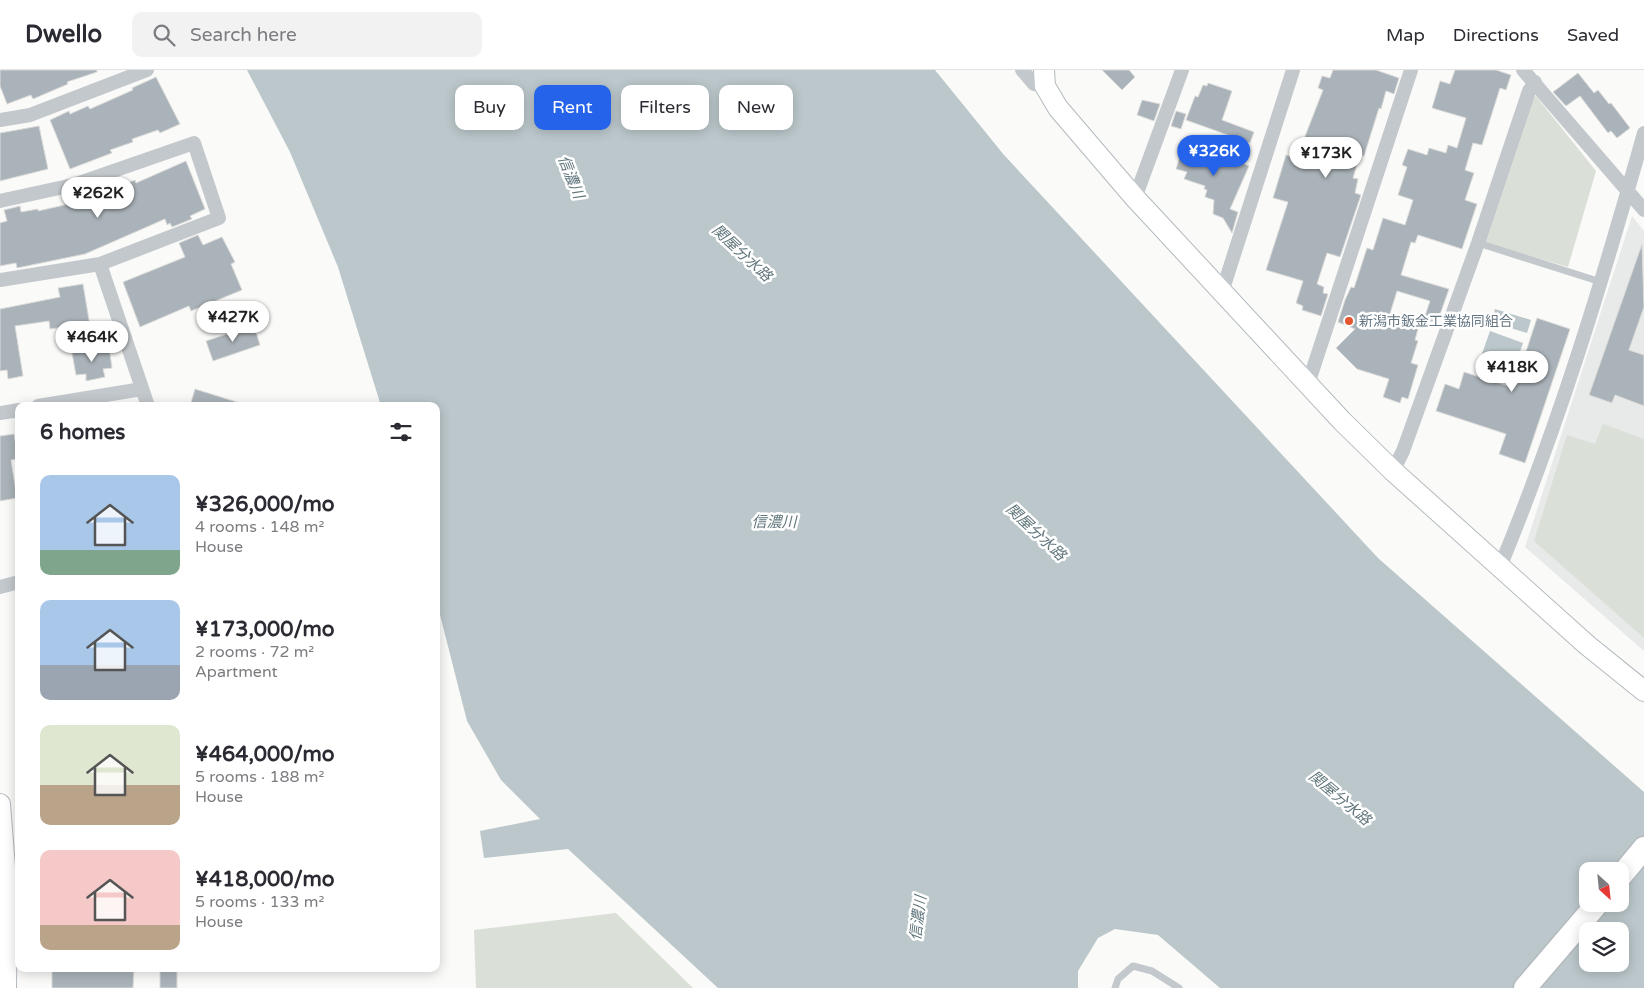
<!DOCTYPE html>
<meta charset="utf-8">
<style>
body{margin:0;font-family:"Varela Round","Noto Sans JP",sans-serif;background:#f2f2f3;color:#2b2b33;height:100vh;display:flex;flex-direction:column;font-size:19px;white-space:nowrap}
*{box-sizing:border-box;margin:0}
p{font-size:16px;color:#7c7c81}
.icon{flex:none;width:28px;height:28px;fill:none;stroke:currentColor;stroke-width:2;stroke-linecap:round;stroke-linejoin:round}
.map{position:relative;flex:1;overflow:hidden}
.side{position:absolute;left:15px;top:332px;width:425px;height:570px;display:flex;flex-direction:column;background:#fff;border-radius:10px;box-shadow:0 2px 12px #0003}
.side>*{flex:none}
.banner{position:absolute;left:455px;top:15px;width:475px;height:45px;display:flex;gap:10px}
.needle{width:32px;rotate:153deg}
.buttons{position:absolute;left:1579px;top:792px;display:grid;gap:10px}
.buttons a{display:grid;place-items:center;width:50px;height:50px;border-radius:10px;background:#fff;box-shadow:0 2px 12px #0003;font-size:25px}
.price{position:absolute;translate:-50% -42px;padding:0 11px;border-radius:18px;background:#fff;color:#222;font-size:16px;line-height:32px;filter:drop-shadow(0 1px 2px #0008)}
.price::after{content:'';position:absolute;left:50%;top:30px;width:15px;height:11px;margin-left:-8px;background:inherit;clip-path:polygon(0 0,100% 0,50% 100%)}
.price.on{background:#2563eb;color:#fff}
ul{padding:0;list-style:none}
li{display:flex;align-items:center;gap:15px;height:125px;padding:0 25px}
li span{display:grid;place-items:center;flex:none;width:140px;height:100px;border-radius:10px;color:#555}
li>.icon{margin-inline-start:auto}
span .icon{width:60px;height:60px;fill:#fffc;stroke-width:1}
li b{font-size:21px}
h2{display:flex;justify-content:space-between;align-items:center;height:60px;padding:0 25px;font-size:21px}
.chip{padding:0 18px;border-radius:10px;background:#fff;box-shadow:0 2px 12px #0003;font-size:18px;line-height:45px}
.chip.on{background:#2563eb;color:#fff}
header{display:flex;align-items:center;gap:30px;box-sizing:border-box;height:70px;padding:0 25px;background:#fff;border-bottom:1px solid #e1e1e2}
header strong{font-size:24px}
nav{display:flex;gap:28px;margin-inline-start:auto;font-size:18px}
.search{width:350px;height:45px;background:#f2f2f3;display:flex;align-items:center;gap:12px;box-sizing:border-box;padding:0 18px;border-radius:10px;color:#7c7c81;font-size:19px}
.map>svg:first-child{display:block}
.built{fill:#e8e9e9}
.green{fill:#dadfd7}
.water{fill:#bbc7cb;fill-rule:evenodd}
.building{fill:#aab3b9;stroke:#dcdcda}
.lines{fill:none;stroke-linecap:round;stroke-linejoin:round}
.secondary-casing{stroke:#b3babf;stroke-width:22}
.primary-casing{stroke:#b5babe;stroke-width:25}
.lane{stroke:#c3c8cc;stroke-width:7}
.street{stroke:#c3c8cc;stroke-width:14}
.secondary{stroke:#fff;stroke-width:20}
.primary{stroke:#fff;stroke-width:22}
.poi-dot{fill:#e4572e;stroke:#fff;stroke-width:2}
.labels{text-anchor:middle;stroke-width:5;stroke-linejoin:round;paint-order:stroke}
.poi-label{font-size:14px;fill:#657683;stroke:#fff;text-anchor:start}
.water-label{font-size:15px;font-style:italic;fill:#60757c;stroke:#fff}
</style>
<header>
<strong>Dwello</strong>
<div class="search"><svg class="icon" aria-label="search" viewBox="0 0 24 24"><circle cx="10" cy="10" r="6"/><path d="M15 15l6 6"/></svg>Search here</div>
<nav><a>Map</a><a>Directions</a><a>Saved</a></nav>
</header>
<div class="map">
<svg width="1644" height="918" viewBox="0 0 1644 918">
<rect width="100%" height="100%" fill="#fafaf8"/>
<path class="built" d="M 1632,146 L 1644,161 L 1644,581 L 1525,477 Z"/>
<path class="green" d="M 1536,26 L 1596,101 L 1568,197 L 1485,173 L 1528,30 Z
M 1603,354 L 1644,369 L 1644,568 L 1534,471 L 1567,365 L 1595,374 Z
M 616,843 L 693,918 L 476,918 L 474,860 Z"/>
<path class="water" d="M 247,0 L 935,0 L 1004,85 L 1378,488 L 1644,722 L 1644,918 L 1220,918 L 1158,865 L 1115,859 L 1098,868 L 1078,901 L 1078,918 L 718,918 L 568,779 L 484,788 L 480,761 L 540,749 L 501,710 L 467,651 L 436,529 L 436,336 L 381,336 L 338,197 L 290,82 ZM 1588,801 L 1620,801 L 1620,834 L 1588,834 ZM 1588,861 L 1620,861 L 1620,894 L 1588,894 Z
M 1495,239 L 1531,250 L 1527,263 L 1491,252 Z
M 1490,261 L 1523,273 L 1509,313 L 1476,301 Z"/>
<path class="building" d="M 0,0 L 97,0 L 97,2 L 67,12 L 68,14 L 33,29 L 31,25 L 7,34 L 0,16 Z
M 1102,0 L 1129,0 L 1135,7 L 1122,20 Z
M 1333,0 L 1376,0 L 1399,8 L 1394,24 L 1386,21 L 1381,39 L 1379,38 L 1364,86 L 1360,84 L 1353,108 L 1358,109 L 1355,123 L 1361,125 L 1340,187 L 1327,183 L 1317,214 L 1324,217 L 1323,223 L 1328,224 L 1321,246 L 1302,240 L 1303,236 L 1296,233 L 1303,211 L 1266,200 L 1288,132 L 1273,128 L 1286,85 L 1294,88 L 1300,68 L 1304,69 L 1323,20 L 1318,18 L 1322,6 L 1330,8 Z
M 1455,0 L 1496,0 L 1511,5 L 1506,20 L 1500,18 L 1482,75 L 1473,73 L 1465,100 L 1474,103 L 1465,130 L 1477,134 L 1462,179 L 1418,165 L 1415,173 L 1411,172 L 1401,205 L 1449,219 L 1437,253 L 1424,249 L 1430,231 L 1397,221 L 1388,250 L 1418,259 L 1415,270 L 1418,271 L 1411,293 L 1418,295 L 1408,329 L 1402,327 L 1400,333 L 1383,327 L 1389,309 L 1357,299 L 1336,278 L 1355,259 L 1338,252 L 1345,230 L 1351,217 L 1354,218 L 1367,178 L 1373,180 L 1383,148 L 1405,155 L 1413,130 L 1398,125 L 1407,97 L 1402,95 L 1408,79 L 1427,85 L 1429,78 L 1446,83 L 1448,75 L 1457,78 L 1466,48 L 1432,38 L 1440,11 L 1450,14 Z
M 1578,3 L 1594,23 L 1598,20 L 1609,34 L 1611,33 L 1630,58 L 1617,68 L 1611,61 L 1608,63 L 1580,26 L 1566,36 L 1553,22 Z
M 156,7 L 180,54 L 160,63 L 158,60 L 132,69 L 133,72 L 110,80 L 112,83 L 70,99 L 50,50 L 69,41 L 70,44 L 88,36 L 90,39 L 133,20 L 132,18 Z
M 1208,13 L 1232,21 L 1222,50 L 1254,62 L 1250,73 L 1186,50 L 1195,26 L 1198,27 L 1203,15 L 1207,16 Z
M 1142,30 L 1160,34 L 1154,51 L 1137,45 Z
M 1176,41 L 1186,44 L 1181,59 L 1171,56 Z
M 39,56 L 48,99 L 0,111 L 0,63 Z
M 1186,68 L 1249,96 L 1230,139 L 1238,142 L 1232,163 L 1223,148 L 1213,144 L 1214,130 L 1205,127 L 1207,120 L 1204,119 L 1205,116 L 1184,109 L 1187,102 L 1176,99 Z
M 186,91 L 205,139 L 190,146 L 192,149 L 172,157 L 170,153 L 167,155 L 165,149 L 85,184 L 17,198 L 16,193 L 0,196 L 0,153 L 7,151 L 4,140 L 20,136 L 21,142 L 38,139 L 38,141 L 82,131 L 135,110 L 136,113 Z
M 198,165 L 203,175 L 222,167 L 235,192 L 231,194 L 242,220 L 191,241 L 189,236 L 140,257 L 123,212 L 185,187 L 179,173 Z
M 1642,174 L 1644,237 L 1629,280 L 1644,285 L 1644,336 L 1615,325 L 1612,333 L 1589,325 Z
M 83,214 L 90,256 L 65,260 L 64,257 L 50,259 L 49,251 L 15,256 L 23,306 L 8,309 L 7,300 L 0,301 L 0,239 L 60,227 L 58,218 Z
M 1537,248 L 1570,259 L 1525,393 L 1499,384 L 1506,364 L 1436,341 L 1445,314 L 1459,319 L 1464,302 L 1514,318 Z
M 254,255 L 260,275 L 213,291 L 206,271 Z
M 109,277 L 112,298 L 103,299 L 105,307 L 86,311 L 86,304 L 76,305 L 72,283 Z
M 195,319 L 243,334 L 243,336 L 190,336 Z
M 14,364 L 18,389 L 11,390 L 17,428 L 0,431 L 0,366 Z
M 52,899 L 134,899 L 133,918 L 52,918 Z
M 160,899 L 177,899 L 177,918 L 160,918 Z"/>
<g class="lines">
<defs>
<path id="secondary" d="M 1044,0 L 1045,16 L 1058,38 L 1135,128 L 1342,351 L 1393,401 L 1587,575 L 1644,621
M 0,734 L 7,823 L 6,918"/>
<path id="primary" d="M 1620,807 L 1644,778
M 1525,918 L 1597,834"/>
</defs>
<use href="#secondary" class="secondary-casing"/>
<use href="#primary" class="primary-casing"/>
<path class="lane" d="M 1478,173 L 1601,212
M 1115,918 L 1118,909 L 1133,896 L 1152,901 L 1179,918"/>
<path class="street" d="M 1022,0 L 1034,14 L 1045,16
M 1523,0 L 1644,140
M 0,50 L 30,45 L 147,0
M 1135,128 L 1182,0
M 0,131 L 73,115 L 194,73 L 219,148 L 100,194 L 0,210
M 100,194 L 148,336
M 1222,222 L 1293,0
M 1308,314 L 1411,0
M 38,336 L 142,319
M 0,343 L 19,340
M 1393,401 L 1403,381 L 1478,173 L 1529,21 L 1535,12
M 1500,497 C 1558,357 1603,210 1644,63
M 0,517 L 19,512"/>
<use href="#secondary" class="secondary"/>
<use href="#primary" class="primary"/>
</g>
<circle class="poi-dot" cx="1349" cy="251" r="5"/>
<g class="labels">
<g class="poi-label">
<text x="1359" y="256">新潟市鈑金工業協同組合</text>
</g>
<g class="water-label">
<text transform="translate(571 107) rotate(68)" y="5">信濃川</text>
<text transform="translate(742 183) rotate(43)" y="5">関屋分水路</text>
<text x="774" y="457">信濃川</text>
<text transform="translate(1036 462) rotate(43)" y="5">関屋分水路</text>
<text transform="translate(1340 728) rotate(40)" y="5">関屋分水路</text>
<text transform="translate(918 848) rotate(-83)" y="5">信濃川</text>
</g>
</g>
</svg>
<div class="buttons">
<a><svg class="needle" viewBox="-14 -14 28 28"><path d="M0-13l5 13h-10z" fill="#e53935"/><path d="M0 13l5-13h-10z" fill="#7c7c81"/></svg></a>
<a><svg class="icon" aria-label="layers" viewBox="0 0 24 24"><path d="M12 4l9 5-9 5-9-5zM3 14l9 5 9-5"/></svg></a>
</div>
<b class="price on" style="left:1214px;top:107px">¥326K</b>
<b class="price" style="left:1326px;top:109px">¥173K</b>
<b class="price" style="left:98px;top:149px">¥262K</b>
<b class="price" style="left:233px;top:273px">¥427K</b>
<b class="price" style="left:92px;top:293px">¥464K</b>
<b class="price" style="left:1512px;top:323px">¥418K</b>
<div class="banner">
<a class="chip">Buy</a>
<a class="chip on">Rent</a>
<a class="chip">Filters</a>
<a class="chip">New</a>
</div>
<section class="side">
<h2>6 homes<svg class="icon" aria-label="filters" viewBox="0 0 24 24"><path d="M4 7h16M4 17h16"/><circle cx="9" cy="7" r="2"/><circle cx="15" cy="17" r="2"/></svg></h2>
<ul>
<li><span style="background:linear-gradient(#a9c7e8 75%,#7fa58c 0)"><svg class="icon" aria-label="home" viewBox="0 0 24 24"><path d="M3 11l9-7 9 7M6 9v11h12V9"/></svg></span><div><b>¥326,000/mo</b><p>4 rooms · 148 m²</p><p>House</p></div></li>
<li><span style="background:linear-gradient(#a9c7e8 65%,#9aa5b1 0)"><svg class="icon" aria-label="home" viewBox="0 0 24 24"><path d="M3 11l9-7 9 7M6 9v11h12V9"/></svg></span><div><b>¥173,000/mo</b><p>2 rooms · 72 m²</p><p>Apartment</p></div></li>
<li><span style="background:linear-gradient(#dfe7d0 60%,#b9a48a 0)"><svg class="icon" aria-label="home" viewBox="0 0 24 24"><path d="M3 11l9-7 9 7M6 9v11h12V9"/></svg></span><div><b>¥464,000/mo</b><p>5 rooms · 188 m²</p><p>House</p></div></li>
<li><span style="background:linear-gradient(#f6c9c9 75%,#b9a48a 0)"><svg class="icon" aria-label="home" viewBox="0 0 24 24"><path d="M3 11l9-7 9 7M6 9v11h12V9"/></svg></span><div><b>¥418,000/mo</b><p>5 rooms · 133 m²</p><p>House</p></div></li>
</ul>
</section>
</div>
